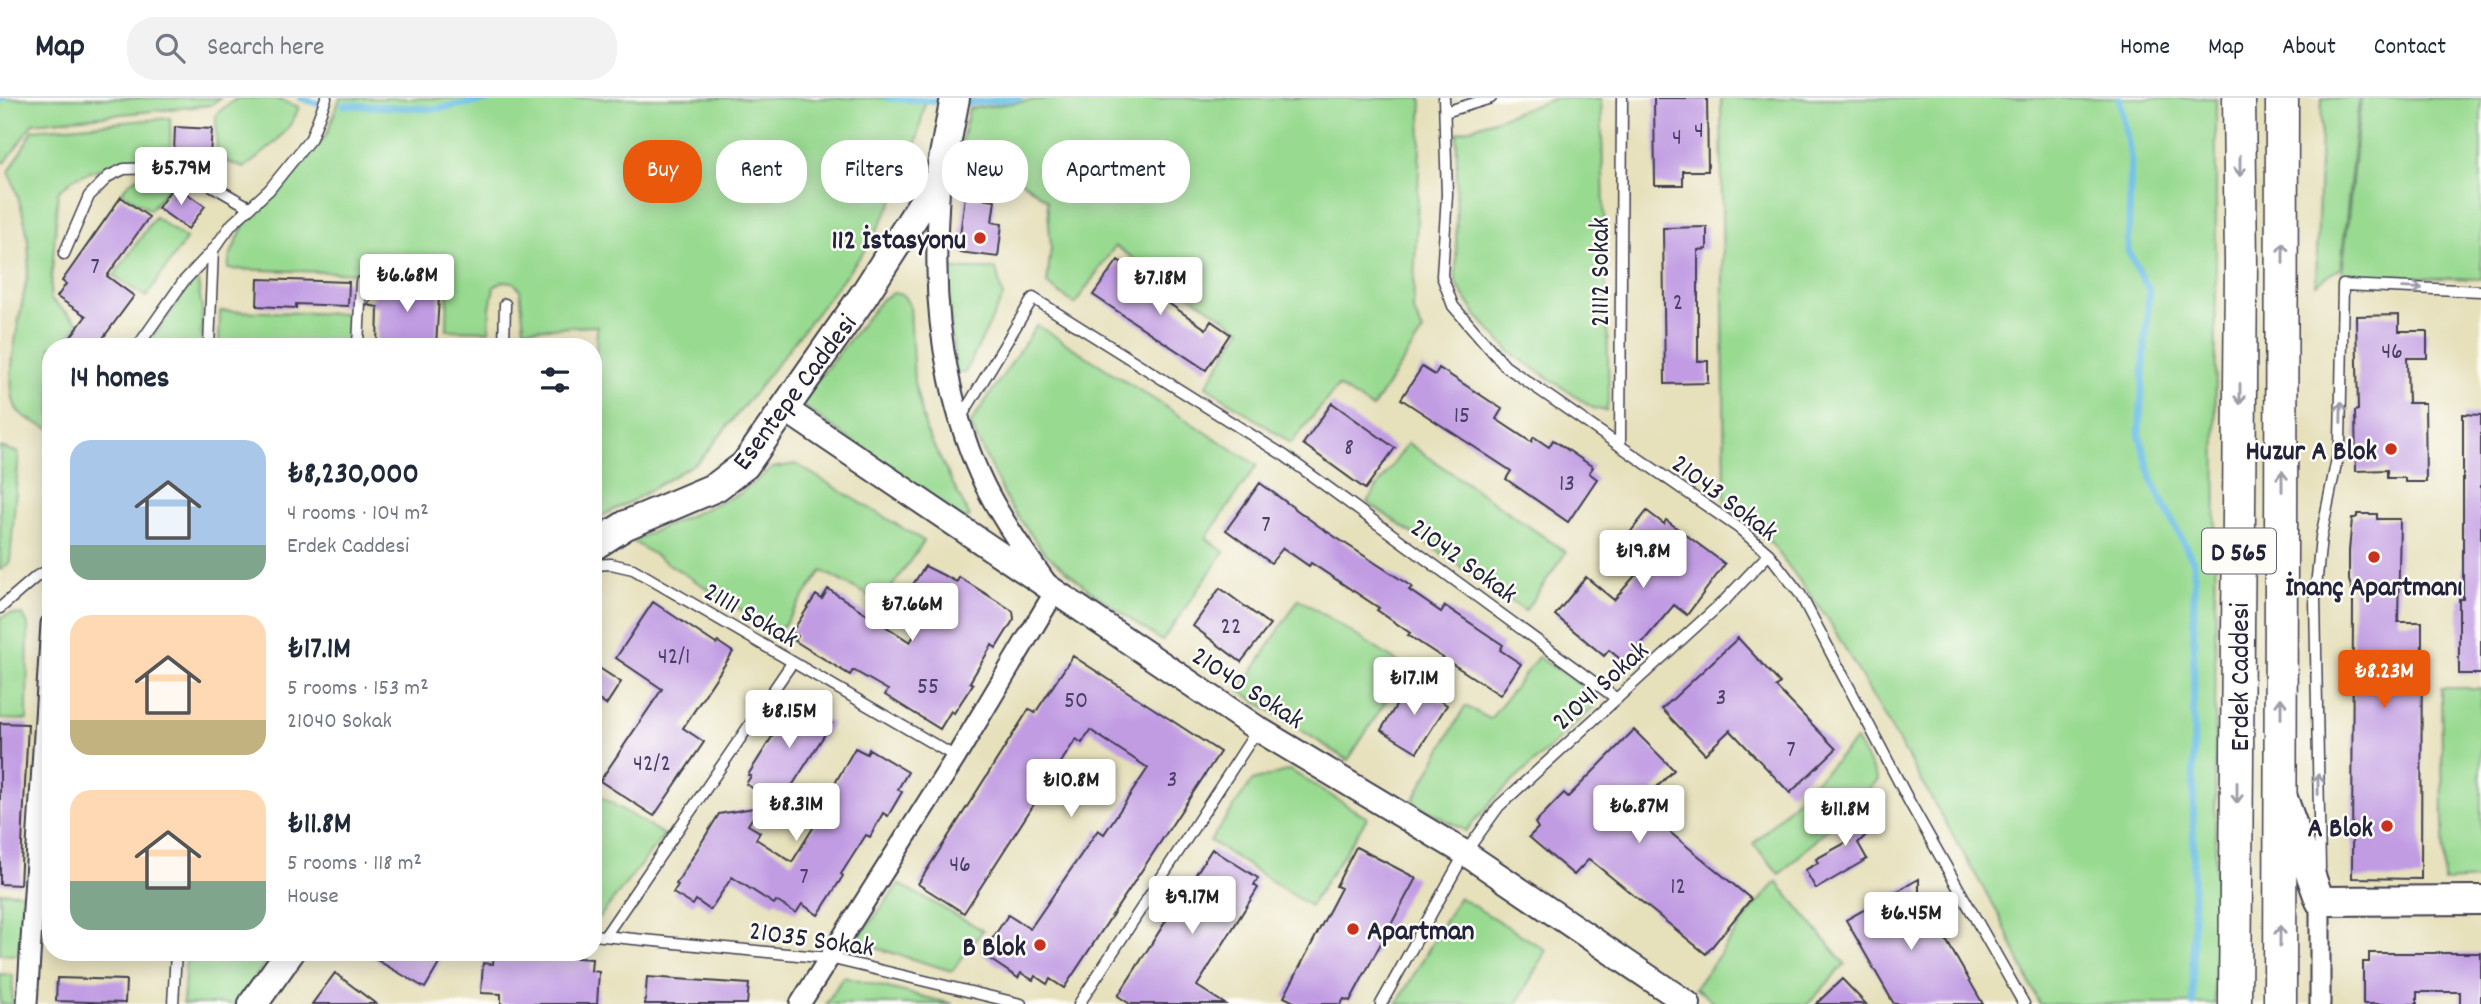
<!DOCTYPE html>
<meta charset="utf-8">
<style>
body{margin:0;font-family:Dekko,sans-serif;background:#f2f2f3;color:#1f2937;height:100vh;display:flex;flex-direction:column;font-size:26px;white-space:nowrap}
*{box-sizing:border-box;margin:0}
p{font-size:23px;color:#747a83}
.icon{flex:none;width:38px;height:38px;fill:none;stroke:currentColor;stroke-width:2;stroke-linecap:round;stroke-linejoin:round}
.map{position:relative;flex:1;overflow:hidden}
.panel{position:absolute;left:42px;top:240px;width:560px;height:623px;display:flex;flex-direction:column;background:#fff;border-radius:28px;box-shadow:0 4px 18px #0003}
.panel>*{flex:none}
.top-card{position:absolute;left:623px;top:42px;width:665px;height:63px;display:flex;gap:14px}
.price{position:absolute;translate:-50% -60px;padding:0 16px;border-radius:7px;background:#fff;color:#222;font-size:23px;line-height:46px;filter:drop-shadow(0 2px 4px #0008)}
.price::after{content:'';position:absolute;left:50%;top:42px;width:21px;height:16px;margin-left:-10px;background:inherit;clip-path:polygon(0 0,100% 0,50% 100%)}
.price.selected{background:#ea580c;color:#fff}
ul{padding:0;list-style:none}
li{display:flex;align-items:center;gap:21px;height:175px;padding:0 28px}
li span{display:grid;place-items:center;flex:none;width:196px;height:140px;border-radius:21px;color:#555}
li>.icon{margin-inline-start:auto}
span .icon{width:84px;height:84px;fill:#fffc;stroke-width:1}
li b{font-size:30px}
h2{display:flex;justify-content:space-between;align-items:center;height:84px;padding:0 28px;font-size:30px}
.tag{padding:0 24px;border-radius:28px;background:#fff;box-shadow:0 4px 18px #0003;font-size:24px;line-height:63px}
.tag.selected{background:#ea580c;color:#fff}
header{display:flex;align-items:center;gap:42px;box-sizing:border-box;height:98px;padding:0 35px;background:#fff;border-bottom:2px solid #e0e1e3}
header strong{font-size:33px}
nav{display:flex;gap:38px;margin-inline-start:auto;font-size:24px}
.search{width:490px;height:63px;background:#f2f2f3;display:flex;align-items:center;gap:18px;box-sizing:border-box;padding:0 24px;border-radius:28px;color:#747a83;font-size:26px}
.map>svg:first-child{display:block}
.green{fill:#99da91;stroke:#5e7e66;stroke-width:2}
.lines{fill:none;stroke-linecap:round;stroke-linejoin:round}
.stream{stroke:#69bee6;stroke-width:7}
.building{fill:#c19ce3}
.service-casing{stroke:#3f3e4e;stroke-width:13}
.minor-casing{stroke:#3f3e4e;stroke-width:23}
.tertiary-casing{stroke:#3f3e4e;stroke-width:28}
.secondary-casing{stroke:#3f3e4e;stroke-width:32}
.trunk-casing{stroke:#3f3e4e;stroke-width:35}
.service{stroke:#fff;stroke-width:10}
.minor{stroke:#fff;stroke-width:19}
.tertiary{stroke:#fff;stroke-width:24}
.secondary{stroke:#fff;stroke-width:28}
.trunk{stroke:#fff;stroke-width:32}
.oneway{stroke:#9c9ca7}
.poi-dot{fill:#c8321e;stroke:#fdfcf7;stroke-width:2.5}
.labels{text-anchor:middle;stroke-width:5;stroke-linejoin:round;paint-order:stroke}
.number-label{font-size:24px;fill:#4a4065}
.shield{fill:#fdfcf7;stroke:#646373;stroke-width:2}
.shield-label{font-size:26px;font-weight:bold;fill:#22223b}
.poi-label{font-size:28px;font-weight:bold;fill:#22223b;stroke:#fdfcf7;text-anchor:end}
.street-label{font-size:28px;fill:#22223b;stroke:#fdfcf7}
</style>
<header>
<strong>Map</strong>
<div class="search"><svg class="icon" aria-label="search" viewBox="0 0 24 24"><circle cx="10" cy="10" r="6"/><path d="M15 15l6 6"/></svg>Search here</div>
<nav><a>Home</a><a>Map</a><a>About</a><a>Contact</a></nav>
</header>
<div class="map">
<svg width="2481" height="906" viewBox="0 0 2481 906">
<rect width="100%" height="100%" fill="#fdfcf7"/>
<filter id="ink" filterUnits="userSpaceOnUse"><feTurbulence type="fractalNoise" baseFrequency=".0143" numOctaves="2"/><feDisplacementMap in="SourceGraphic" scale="14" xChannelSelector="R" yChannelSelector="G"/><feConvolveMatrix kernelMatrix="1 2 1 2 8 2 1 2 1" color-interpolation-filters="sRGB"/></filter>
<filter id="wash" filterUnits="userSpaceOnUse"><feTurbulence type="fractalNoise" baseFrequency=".00686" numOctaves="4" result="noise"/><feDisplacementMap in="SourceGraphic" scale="28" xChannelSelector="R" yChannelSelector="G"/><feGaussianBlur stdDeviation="1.57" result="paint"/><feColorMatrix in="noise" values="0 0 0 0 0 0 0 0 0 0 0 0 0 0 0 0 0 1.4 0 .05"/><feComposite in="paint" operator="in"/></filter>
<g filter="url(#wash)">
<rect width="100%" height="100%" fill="#e6e0bb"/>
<path class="green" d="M 0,0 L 220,0 L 211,7 L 33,25 L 5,65 L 0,62 Z
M 237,0 L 275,0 L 299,9 C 289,37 266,53 244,70 L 217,60 L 216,16 Z
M 340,0 L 926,0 L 911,70 L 868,148 L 753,297 L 700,362 L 632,403 L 593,422 L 593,326 L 597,228 L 524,231 L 520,191 L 513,184 L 503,183 L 494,189 L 490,210 L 489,233 L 447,232 L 448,179 L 375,180 L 363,175 L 228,171 L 230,158 L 246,122 L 278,95 L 327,36 Z
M 1049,0 L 1422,0 L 1413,212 L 1423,233 L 1372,310 L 1338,288 L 1291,345 L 1206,288 L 1241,231 L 1115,148 L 1075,206 L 1047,186 L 1051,149 L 1047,102 L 1020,82 L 953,84 L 969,11 Z
M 1556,0 L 1601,0 L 1609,298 L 1606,313 L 1593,310 L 1511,255 L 1477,218 L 1456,186 L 1457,35 Z
M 1721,0 L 2216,0 L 2215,906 L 2039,906 L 2000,819 L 1828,521 L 1772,446 L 1725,406 Z
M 2322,0 L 2359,0 L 2341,169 L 2316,186 Z
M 2361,0 L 2481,0 L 2481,181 L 2342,177 Z
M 170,20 L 171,61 L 120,63 L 74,80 L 58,94 L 50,201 L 79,225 L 62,248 L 51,248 L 51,331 C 39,326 27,322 18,313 C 0,289 24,204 28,173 C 32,139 21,105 9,74 L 33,32 Z
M 145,77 L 156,77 L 173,84 L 150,112 L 122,94 C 128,84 134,80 145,77 Z
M 155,119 L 186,141 L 146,199 L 114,178 Z
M 945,171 L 996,171 L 1003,199 L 965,275 L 956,275 Z
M 197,178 L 202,211 L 201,248 L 146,248 Z
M 893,195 L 903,197 L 910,208 L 914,284 L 927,335 L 970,419 L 963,422 L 799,305 L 882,201 Z
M 220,213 L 347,216 L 347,248 L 219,248 Z
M 1037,227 L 1257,367 L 1206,440 L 1224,454 L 1162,543 L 1088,491 L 1043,453 L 1008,405 L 970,326 Z
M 1408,345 L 1566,454 L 1525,513 L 1367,404 Z
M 0,349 L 19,355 L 10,464 L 0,472 Z
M 796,366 L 924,443 L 881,504 L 822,473 L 778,535 L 632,443 L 741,395 L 772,370 Z
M 1299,501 L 1407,570 L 1348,662 L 1240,593 Z
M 10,516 L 23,517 L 28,527 L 27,622 L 0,621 L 0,520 Z
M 1538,559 L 1595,597 L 1593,610 L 1495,700 L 1466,733 L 1412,704 L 1465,608 L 1490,621 Z
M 2441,590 L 2481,590 L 2481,782 L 2444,784 Z
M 1856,642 L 1878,682 L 1780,776 L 1753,746 Z
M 1290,672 L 1367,720 L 1310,808 L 1210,743 L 1252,683 Z
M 593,694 L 664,737 L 599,820 L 593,819 Z
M 1777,784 L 1845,866 L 1808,906 L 1717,906 L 1695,890 L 1755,808 Z
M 899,786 L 983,832 L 952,873 L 856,844 Z
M 0,794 L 22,795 L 19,857 L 0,856 Z
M 1459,799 L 1546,852 L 1517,906 L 1397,906 Z
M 267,862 L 236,906 L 183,906 L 186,863 Z
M 0,876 L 13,877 L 12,906 L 0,906 Z
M 843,879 L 953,906 L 826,906 Z"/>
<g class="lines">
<path class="stream" d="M 301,0 L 322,7
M 888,0 L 940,3
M 2119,0 L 2131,60 L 2128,153 L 2149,192 L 2139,336 L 2153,385 L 2194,465 L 2193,906
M 0,1 L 3,0
M 969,5 L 1019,0
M 344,7 L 435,11 L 500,0"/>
</g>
<g id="blocks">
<path class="building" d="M 1654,0 L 1707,0 L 1708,73 L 1683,73 L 1683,87 L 1655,87 Z
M 175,29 L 212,31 L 210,56 L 174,55 Z
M 174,87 L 205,108 L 188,131 L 158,110 Z
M 965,98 L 995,102 L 992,124 L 1002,126 L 998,159 L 958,154 Z
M 121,99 L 149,119 L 107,178 L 134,198 L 97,248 L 64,248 L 86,218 L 57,199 L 66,186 L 62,183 Z
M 1707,129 L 1707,151 L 1698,152 L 1698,263 L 1708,263 L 1708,285 L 1665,286 L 1663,130 Z
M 1118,162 L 1136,174 L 1132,180 L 1206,231 L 1211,223 L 1230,236 L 1206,272 L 1093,197 Z
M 258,181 L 349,184 L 348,208 L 296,206 L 296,210 L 257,208 Z
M 440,183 L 436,248 L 377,248 L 378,209 L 367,207 L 382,188 L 391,184 Z
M 2399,217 L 2399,233 L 2427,233 L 2427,260 L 2407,260 L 2408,305 L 2425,305 L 2426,384 L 2405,384 L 2405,380 L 2387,380 L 2387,372 L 2356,373 L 2355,313 L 2358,312 L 2356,218 Z
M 1422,269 L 1435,277 L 1439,270 L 1502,311 L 1496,321 L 1531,344 L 1534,339 L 1549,349 L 1553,342 L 1593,369 L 1589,375 L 1597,381 L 1568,424 L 1506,381 L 1511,373 L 1401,301 Z
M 1332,305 L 1395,350 L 1365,391 L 1303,346 Z
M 2463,316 L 2481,317 L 2481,576 L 2459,576 L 2459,501 L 2463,501 Z
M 1260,385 L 1320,429 L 1412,489 L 1409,492 L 1441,514 L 1445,508 L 1503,547 L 1500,552 L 1521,566 L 1500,597 L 1408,537 L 1410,535 L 1377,512 L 1379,510 L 1311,465 L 1309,468 L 1283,450 L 1271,465 L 1226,432 Z
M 1647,413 L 1664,426 L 1666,422 L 1725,466 L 1687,517 L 1674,507 L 1625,565 L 1609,552 L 1604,558 L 1555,517 L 1586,479 L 1614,502 L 1646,465 L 1621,446 Z
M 2357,416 L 2377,416 L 2377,421 L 2400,421 L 2398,524 L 2422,524 L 2421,781 L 2352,780 L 2353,496 L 2349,482 L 2349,453 L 2352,421 L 2357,419 Z
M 925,468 L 957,484 L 959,479 L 1013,513 L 1014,521 L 996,550 L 992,547 L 970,584 L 973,586 L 954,615 L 951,613 L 940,631 L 885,597 L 888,592 L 853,572 L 850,577 L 795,543 L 798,538 L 792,534 L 816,497 L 822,501 L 828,491 L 910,544 L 932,509 L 908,494 Z
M 1220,490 L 1270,527 L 1241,564 L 1193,528 Z
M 653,504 L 716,546 L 718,544 L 733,554 L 683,630 L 704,644 L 654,718 L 600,683 L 662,591 L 616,560 Z
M 1738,540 L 1780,585 L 1776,589 L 1836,651 L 1790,695 L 1730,632 L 1705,656 L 1662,611 Z
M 1073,558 L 1220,654 L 1064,890 L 1050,881 L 1047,886 L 1035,878 L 1033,882 L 1021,875 L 1018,880 L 982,856 L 1008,817 L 1030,831 L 1098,732 L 1104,736 L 1148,670 L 1090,632 L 1082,645 L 1076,641 L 964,815 L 918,786 L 1029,611 L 1035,615 Z
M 593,566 L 621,584 L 606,607 L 593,598 Z
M 1410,585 L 1447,607 L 1417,654 L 1381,632 Z
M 809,604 L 822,612 L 818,617 L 832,625 L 783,702 L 768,693 L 765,698 L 746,686 L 751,678 L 748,677 L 792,607 Z
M 0,625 L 28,626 L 20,787 L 0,786 Z
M 1634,632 L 1674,672 L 1638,708 L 1751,801 L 1706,856 L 1589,761 L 1574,777 L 1529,739 L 1538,730 L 1535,725 L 1554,705 L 1564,695 L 1568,699 Z
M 855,650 L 867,656 L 869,651 L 908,674 L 898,691 L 902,694 L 888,718 L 883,715 L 870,739 L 866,737 L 841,776 L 843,778 L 818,817 L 802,806 L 796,815 L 776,803 L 774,806 L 732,779 L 710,812 L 696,802 L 693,807 L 673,795 L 678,787 L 676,786 L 719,716 L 759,709 L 748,727 L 760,734 L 756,741 L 792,764 L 824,712 L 821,710 Z
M 1863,704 L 1881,722 L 1858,745 L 1867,761 L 1816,791 L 1805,772 L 1818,765 L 1816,761 L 1849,743 L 1836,730 Z
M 1356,749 L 1416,780 L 1350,903 L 1344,901 L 1341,906 L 1298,906 L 1284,899 L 1341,790 L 1336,788 Z
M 1212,751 L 1258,780 L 1254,787 L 1258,790 L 1197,888 L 1225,906 L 1130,906 L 1118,898 Z
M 1919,781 L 1919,795 L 1983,906 L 1894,906 L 1846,822 Z
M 363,854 L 446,854 L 425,890 Z
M 494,854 L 592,861 L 591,873 L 599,874 L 597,906 L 501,906 L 501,896 L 481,895 L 483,865 L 493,866 Z
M 2369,855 L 2481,855 L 2481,906 L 2460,906 L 2460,894 L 2417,894 L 2417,906 L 2363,906 L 2363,864 L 2369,864 Z
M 335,875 L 376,906 L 312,906 Z
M 647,879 L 749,886 L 747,906 L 645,906 Z
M 57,880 L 126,882 L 125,905 L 56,903 Z
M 1842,881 L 1866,906 L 1816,906 Z"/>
</g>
</g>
<g filter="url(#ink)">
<use href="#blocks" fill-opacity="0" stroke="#3f3e4e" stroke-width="2"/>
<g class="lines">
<defs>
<path id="service" d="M 1444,0 L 1447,96 L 1442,178 L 1453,208 L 1505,268 L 1740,431 L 1769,456 L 1800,496 L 1910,705 L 2024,906
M 1445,14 L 1491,0
M 64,156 L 89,98 L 109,78 L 124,71 L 155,70 L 197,79 L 249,109
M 138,248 L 183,184 L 213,152 L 232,126 L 269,92 L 311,40 L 326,0
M 209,248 L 213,152
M 358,248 L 361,184
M 504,248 L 505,206
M 960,321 L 1033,200 L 1285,358 L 1617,601
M 1620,348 L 1622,0
M 593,467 L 611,466 L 633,471 L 956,659
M 0,510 L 37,478 L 51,471
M 2320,771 L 2315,499 L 2321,439 L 2340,346 L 2343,187 L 2481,193
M 593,837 L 829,860 L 1021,906
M 605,838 L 792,565
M 173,906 L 176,854
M 1079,906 L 1258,631
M 1381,906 L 1465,755 L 1499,708 L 1726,501 L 1769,456"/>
<path id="minor" d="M 27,906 L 51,526
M 800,906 L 956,659 L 1054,495 C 1029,460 1004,426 985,388 C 954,325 937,239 937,170 C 936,140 939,110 940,79
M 2320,906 L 2320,803"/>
<path id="tertiary" d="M 785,311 L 1258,631 L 1465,755 L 1688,906"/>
<path id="secondary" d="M 593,448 L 626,427 L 716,389 L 745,367 L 864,197 L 940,78 L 955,0
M 2283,700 L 2320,803 L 2481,802
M 253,906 L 290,854"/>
<path id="trunk" d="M 2235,906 L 2241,166 L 2239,0
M 2280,906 L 2282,0"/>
</defs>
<use href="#service" class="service-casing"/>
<use href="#minor" class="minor-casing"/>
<use href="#tertiary" class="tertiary-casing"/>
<use href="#secondary" class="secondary-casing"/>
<use href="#trunk" class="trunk-casing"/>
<use href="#service" class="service"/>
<use href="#minor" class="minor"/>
<use href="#tertiary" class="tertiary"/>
<use href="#secondary" class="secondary"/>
<use href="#trunk" class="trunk"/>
</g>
<defs><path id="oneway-shaft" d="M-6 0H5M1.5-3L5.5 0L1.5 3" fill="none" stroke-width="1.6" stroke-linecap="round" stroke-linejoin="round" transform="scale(1.75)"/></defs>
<g class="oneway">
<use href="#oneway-shaft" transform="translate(2240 68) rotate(90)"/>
<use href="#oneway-shaft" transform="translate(2283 155) rotate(-90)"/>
<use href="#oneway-shaft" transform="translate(2412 190) rotate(2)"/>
<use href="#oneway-shaft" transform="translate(2240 296) rotate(90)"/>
<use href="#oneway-shaft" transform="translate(2341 314) rotate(-89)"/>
<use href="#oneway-shaft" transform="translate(2282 383) rotate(-90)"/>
<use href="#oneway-shaft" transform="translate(2281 610) rotate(-90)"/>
<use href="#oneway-shaft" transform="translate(2318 686) rotate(-91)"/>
<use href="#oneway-shaft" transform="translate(2237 695) rotate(90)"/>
<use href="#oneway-shaft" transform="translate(2280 838) rotate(-90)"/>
</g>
</g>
<g class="poi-dot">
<circle cx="980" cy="140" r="7"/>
<circle cx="2391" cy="351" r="7"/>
<circle cx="2374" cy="459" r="7"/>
<circle cx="2387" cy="728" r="7"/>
<circle cx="1353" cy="831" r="7"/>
<circle cx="1040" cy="847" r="7"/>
</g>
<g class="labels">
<g class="number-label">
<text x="1699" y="39">4</text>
<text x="1677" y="46">4</text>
<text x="95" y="175">7</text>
<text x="1678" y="211">2</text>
<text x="2392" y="260">46</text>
<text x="1462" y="324">15</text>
<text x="1349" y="356">8</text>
<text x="1567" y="392">13</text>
<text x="1266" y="433">7</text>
<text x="1231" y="535">22</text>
<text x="674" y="565">42/1</text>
<text x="928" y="595">55</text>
<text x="1721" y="606">3</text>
<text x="1076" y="609">50</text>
<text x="1791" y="658">7</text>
<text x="652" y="672">42/2</text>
<text x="1172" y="688">3</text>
<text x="960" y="773">46</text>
<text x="804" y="785">7</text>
<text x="1678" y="795">12</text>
</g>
<rect class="shield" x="2202" y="430.5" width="74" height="45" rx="5"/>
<g class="shield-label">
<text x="2239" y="462">D 565</text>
</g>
<g class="poi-label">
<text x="966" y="150">112 İstasyonu</text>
<text x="2377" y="361">Huzur A Blok</text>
<text x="2374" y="497" text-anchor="middle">İnanç Apartmanı</text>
<text x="2373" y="738">A Blok</text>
<text x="1367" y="841" text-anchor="start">Apartman</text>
<text x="1026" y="857">B Blok</text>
</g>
<g class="street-label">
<text transform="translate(1598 174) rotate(-90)" y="10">21112 Sokak</text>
<text transform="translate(793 293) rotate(-53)" y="10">Esentepe Caddesi</text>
<text transform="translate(1726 398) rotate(37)" y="10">21043 Sokak</text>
<text transform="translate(1465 461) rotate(36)" y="10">21042 Sokak</text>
<text transform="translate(752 515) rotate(30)" y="10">21111 Sokak</text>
<text transform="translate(2238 579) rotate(-90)" y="10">Erdek Caddesi</text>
<text transform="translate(1599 586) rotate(-42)" y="10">21041 Sokak</text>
<text transform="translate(1249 588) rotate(33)" y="10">21040 Sokak</text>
<text transform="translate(812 839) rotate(8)" y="10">21035 Sokak</text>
</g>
</g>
</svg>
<b class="price" style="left:181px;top:109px">₺5.79M</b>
<b class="price" style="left:407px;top:216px">₺6.68M</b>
<b class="price" style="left:1160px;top:219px">₺7.18M</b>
<b class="price" style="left:1643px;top:492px">₺19.8M</b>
<b class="price" style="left:912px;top:545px">₺7.66M</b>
<b class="price selected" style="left:2384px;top:612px">₺8.23M</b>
<b class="price" style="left:1414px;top:619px">₺17.1M</b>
<b class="price" style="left:789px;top:652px">₺8.15M</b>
<b class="price" style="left:1071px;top:721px">₺10.8M</b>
<b class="price" style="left:796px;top:745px">₺8.31M</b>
<b class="price" style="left:1639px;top:747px">₺6.87M</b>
<b class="price" style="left:1845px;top:750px">₺11.8M</b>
<b class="price" style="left:1192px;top:838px">₺9.17M</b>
<b class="price" style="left:1911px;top:854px">₺6.45M</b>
<div class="top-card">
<a class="tag selected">Buy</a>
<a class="tag">Rent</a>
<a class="tag">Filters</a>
<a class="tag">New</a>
<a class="tag">Apartment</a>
</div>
<section class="panel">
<h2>14 homes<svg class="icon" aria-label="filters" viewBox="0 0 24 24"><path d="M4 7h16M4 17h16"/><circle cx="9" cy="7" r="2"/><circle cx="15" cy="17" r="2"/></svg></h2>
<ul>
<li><span style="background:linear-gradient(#a9c7e8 75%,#7fa58c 0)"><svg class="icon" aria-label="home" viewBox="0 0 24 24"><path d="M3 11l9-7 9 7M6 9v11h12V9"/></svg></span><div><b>₺8,230,000</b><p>4 rooms · 104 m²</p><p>Erdek Caddesi</p></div></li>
<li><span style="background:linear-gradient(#ffd9b3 75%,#c2b280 0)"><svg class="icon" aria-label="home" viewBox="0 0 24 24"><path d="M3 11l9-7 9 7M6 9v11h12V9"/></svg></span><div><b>₺17.1M</b><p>5 rooms · 153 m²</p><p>21040 Sokak</p></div></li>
<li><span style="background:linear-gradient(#ffd9b3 65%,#7fa58c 0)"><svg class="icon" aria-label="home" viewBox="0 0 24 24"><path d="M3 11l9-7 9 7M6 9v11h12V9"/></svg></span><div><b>₺11.8M</b><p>5 rooms · 118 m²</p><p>House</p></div></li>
</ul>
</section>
</div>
